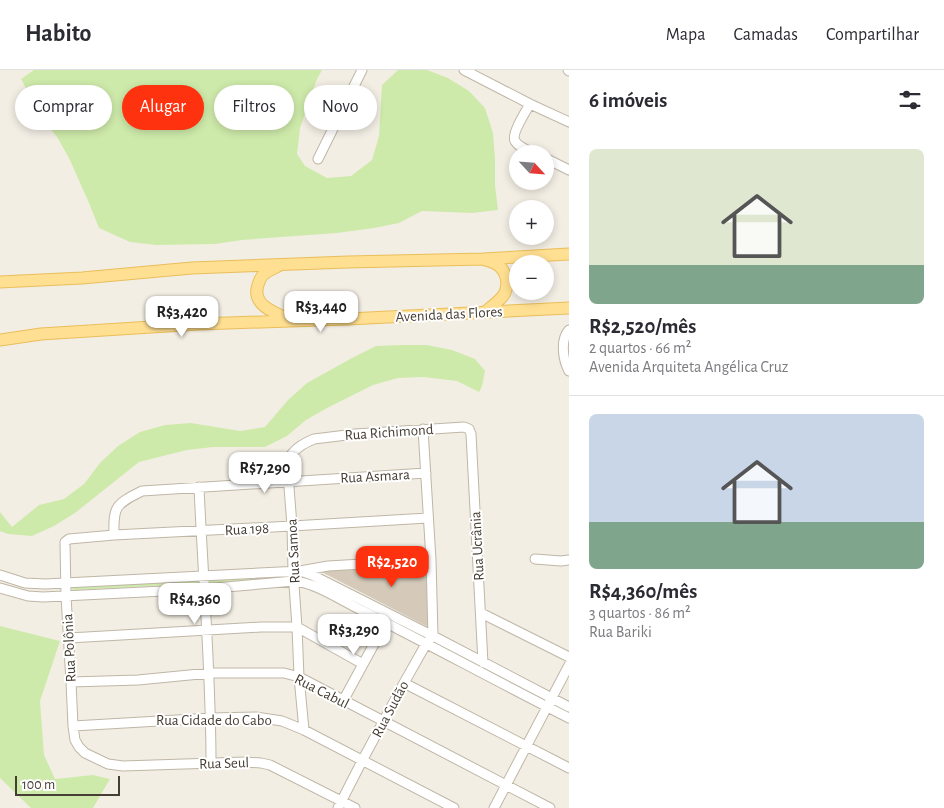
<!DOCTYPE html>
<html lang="pt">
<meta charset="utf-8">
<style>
body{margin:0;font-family:"Alegreya Sans",sans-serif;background:#f2f2f3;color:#2b2b33;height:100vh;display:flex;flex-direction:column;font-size:19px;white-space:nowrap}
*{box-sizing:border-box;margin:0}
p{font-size:16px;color:#7c7c81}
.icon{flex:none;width:28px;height:28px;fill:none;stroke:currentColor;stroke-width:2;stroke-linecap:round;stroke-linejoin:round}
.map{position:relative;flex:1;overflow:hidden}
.panel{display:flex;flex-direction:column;background:#fff;width:375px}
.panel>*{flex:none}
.top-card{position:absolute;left:15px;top:15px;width:475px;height:45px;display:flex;gap:10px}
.needle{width:32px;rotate:116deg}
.tools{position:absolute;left:509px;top:75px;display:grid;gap:10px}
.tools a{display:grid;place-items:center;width:45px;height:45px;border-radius:50%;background:#fff;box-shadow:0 2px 8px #0003;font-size:25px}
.scale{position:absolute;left:15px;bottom:12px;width:105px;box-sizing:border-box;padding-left:5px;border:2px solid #463e34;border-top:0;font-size:14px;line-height:18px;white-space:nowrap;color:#463e34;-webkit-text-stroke:4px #fff;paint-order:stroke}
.price{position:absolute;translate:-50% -42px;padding:0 11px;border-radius:10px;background:#fff;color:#222;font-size:16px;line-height:32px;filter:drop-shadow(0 1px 2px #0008)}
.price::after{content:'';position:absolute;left:50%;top:30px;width:15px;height:11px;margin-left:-8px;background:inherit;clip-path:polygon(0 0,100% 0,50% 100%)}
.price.on{background:#ff320f;color:#fff}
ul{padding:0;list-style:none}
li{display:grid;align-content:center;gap:10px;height:265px;padding:0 20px}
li+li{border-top:1px solid #e1e1e2}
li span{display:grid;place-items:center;height:155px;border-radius:8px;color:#555}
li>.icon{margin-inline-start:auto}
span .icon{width:90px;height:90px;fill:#fffc;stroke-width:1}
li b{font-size:21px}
h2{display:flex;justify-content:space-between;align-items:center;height:60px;padding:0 20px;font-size:21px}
.chip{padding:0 18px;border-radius:22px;background:#fff;box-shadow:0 2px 8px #0003;font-size:18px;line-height:45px}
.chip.on{background:#ff320f;color:#fff}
header{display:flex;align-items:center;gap:30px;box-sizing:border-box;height:70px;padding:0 25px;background:#fff;border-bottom:1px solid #e1e1e2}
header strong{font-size:24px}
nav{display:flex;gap:28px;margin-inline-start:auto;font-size:18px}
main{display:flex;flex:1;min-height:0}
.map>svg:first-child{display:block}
.green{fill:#ceeaaa}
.building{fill:#d5cab9}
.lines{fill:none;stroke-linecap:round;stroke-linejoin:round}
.minor-casing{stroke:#bfb6a6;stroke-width:11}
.major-casing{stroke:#eabe5b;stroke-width:13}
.minor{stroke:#fff;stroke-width:9}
.major{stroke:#ffdf91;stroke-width:11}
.labels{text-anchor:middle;stroke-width:4;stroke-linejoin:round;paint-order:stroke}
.street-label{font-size:15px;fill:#463e34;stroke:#fff}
</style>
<header>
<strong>Habito</strong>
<nav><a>Mapa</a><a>Camadas</a><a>Compartilhar</a></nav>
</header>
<main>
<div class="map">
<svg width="569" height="738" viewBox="0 0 569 738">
<rect width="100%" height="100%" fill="#f3eee4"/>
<path class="green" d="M 34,0 L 322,0 L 317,9 L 300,58 L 297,84 L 305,96 L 327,108 L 351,106 L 372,90 L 379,66 L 382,15 L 398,0 L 427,0 L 448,8 L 469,21 L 485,38 L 493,63 L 495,89 L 495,115 L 498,140 L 472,143 L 422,141 L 399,153 L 374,158 L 337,163 L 242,170 L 215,174 L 156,175 L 130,172 L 99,158 L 89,133 L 69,88 L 57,67 L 42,48 L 21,9 Z
M 402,275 L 427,275 L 452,280 L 475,289 L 485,301 L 482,316 L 479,322 L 457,311 L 423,307 L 398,308 L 373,315 L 327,338 L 306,350 L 287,366 L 265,377 L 213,377 L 187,380 L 139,392 L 75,443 L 54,456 L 32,466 L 8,464 L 0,461 L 0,442 L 12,457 L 39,435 L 64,429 L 84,414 L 100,393 L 118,376 L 140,362 L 165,355 L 191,353 L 240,361 L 265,357 L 288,330 L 307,313 L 352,288 L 376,276 Z
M 284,506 L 283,509 L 74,520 L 72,519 L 72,517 Z
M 0,556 L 60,571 L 40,631 L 44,685 L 55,709 L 93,705 L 110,709 L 93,738 L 31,738 L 0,708 Z"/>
<path class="building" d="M 427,496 L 430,558 L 318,500 Z"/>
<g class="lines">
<defs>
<path id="minor" d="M 464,0 L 530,34 L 569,52
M 568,0 L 569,1
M 530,34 C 526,41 511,64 515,71 C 519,78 530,81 536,84
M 545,88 L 569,100
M 318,89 L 362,0
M 569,260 C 560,270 563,290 569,301
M 199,417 C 203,509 211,601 211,693
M 114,465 C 113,436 116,434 142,421 L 426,403
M 535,489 L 561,491 L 569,490
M 300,501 L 328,496 L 431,490
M 0,505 L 25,513 L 45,514 L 300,501 L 312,505 L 433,566 L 569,637
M 0,518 L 28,526 L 43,527 L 204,519 L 294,511 C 314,512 344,532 363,541 C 432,576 500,613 569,648
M 481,543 L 569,587
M 69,568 L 261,557 L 297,557 L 363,594
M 71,612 L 138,610 L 210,603 L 284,603 L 299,607 L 550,738
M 404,613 L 569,698
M 343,631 L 386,552
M 73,656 L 211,648 L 256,647 L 282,651 L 304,660 L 454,738
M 304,660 L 299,607 L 297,557 L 293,501 L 292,456 L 287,391 C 294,379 302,374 314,369 L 355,364 L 464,357 L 469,359 L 471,364 L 483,593
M 338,738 L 362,691 L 404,613 L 426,574 L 433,566 L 431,490 L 423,359
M 355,738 L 270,695 L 261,693 L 245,692 L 123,696 L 108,694 L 85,683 L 79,677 L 75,670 L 73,656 L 71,612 L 66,526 L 65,472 L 69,469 L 114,465 L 292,456 L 428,448
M 494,738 L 569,595"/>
<path id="major" d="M 280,195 C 275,198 267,201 263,205 C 260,208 259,212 258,215 C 251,235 275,243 289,249
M 0,212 L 82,208 L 192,198 L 348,192 L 483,189 L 569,184
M 485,242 C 491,237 498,232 503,226 C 510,216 507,200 496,194 C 493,192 489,191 485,190
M 0,270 L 41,264 L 199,254 L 348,249 L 569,238"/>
</defs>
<use href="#minor" class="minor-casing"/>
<use href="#major" class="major-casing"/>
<use href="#minor" class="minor"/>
<use href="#major" class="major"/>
</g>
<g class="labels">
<g class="street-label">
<text transform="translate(449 244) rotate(-3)" y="5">Avenida das Flores</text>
<text transform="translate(389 362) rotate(-4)" y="5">Rua Richimond</text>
<text transform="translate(375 406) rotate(-3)" y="5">Rua Asmara</text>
<text transform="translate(247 459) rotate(-3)" y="5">Rua 198</text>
<text transform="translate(477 476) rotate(-93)" y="5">Rua Ucrânia</text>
<text transform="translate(293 481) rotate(-93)" y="5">Rua Samoa</text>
<text transform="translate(69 578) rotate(-93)" y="5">Rua Polônia</text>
<text transform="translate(322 621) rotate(27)" y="5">Rua Cabul</text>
<text transform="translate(390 639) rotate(-62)" y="5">Rua Sudão</text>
<text x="214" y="655">Rua Cidade do Cabo</text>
<text transform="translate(224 693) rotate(-2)" y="5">Rua Seul</text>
</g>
</g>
</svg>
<div class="tools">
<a><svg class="needle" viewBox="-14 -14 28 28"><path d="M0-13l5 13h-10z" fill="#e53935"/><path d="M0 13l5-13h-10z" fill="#7c7c81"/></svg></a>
<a>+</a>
<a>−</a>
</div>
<div class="scale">100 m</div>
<b class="price" style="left:321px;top:263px">R$3,440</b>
<b class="price" style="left:182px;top:268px">R$3,420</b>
<b class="price" style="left:265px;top:424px">R$7,290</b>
<b class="price on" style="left:392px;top:518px">R$2,520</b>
<b class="price" style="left:195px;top:555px">R$4,360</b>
<b class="price" style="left:354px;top:586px">R$3,290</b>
<div class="top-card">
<a class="chip">Comprar</a>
<a class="chip on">Alugar</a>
<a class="chip">Filtros</a>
<a class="chip">Novo</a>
</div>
</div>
<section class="panel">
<h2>6 imóveis<svg class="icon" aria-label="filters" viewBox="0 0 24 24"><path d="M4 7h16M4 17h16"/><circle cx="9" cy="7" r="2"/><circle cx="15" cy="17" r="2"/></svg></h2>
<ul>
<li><span style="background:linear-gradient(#dfe7d0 75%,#7fa58c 0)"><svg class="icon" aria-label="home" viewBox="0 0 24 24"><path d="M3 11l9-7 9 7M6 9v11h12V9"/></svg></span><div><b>R$2,520/mês</b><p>2 quartos · 66 m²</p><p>Avenida Arquiteta Angélica Cruz</p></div></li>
<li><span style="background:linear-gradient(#c9d6e8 70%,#7fa58c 0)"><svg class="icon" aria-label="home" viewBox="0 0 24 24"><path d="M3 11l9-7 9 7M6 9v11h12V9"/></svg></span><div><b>R$4,360/mês</b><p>3 quartos · 86 m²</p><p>Rua Bariki</p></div></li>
</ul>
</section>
</main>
